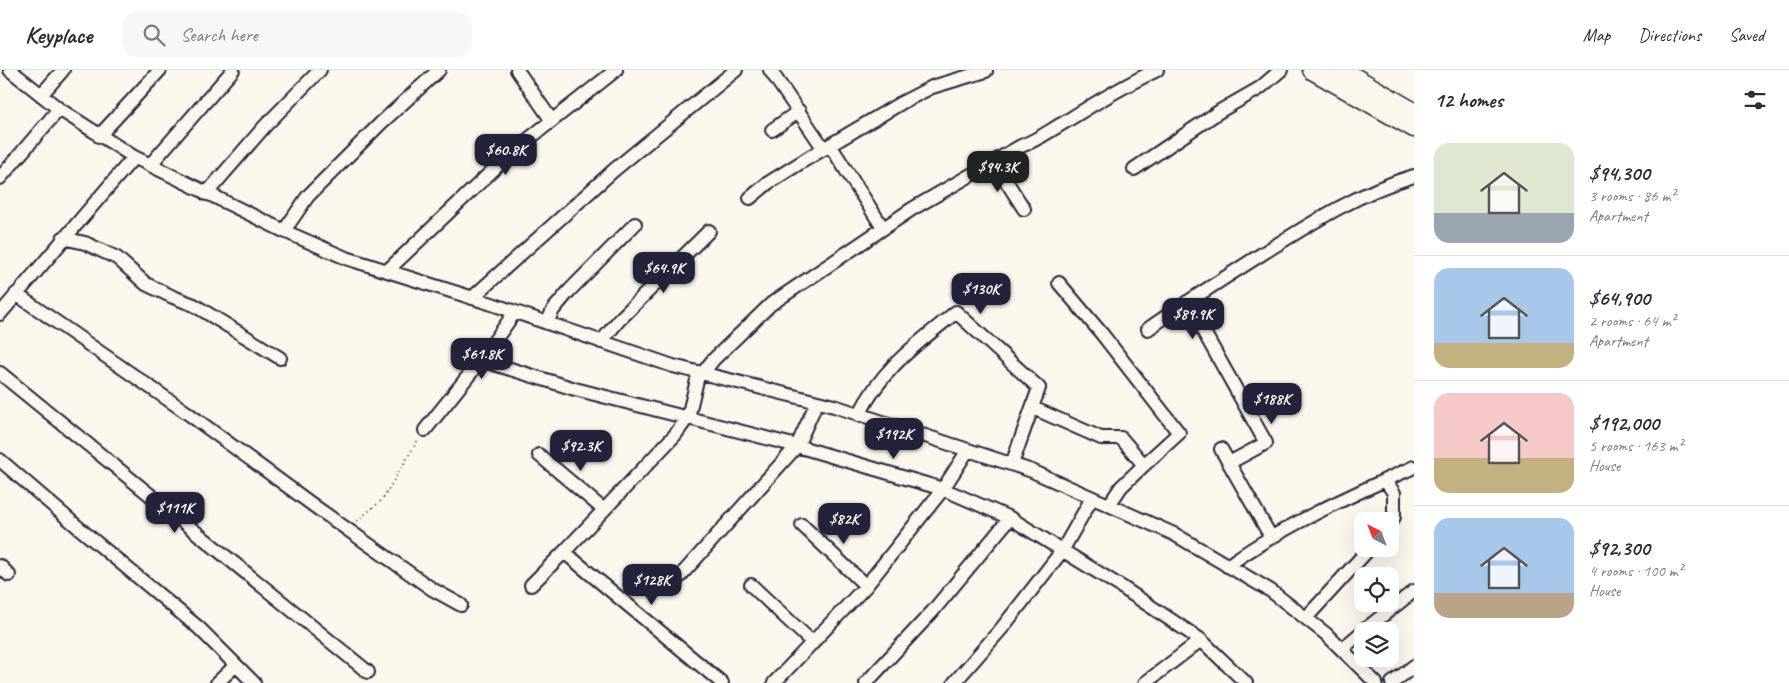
<!DOCTYPE html>
<meta charset="utf-8">
<style>
body{margin:0;font-family:Caveat,sans-serif;background:#f7f7f7;color:#2b2b33;height:100vh;display:flex;flex-direction:column;font-size:19px;white-space:nowrap}
*{box-sizing:border-box;margin:0}
p{font-size:16px;color:#7c7c81}
.icon{flex:none;width:28px;height:28px;fill:none;stroke:currentColor;stroke-width:2;stroke-linecap:round;stroke-linejoin:round}
.map{position:relative;flex:1;overflow:hidden}
.sheet{display:flex;flex-direction:column;background:#fff;width:375px}
.sheet>*{flex:none}
.needle{width:32px;rotate:318deg}
.fabs{position:absolute;left:1354px;top:442px;display:grid;gap:10px}
.fabs a{display:grid;place-items:center;width:45px;height:45px;border-radius:10px;background:#fff;box-shadow:0 5px 20px #0002;font-size:25px}
.price{position:absolute;translate:-50% -42px;padding:0 11px;border-radius:10px;background:#22223b;color:#fff;font-size:16px;line-height:32px;filter:drop-shadow(0 1px 2px #0008)}
.price::after{content:'';position:absolute;left:50%;top:30px;width:15px;height:11px;margin-left:-8px;background:inherit;clip-path:polygon(0 0,100% 0,50% 100%)}
.price.on{background:#222;color:#fff}
ul{padding:0;list-style:none}
li{display:flex;align-items:center;gap:15px;height:125px;padding:0 20px}
li+li{border-top:1px solid #e1e1e2}
li span{display:grid;place-items:center;flex:none;width:140px;height:100px;border-radius:15px;color:#555}
li>.icon{margin-inline-start:auto}
span .icon{width:60px;height:60px;fill:#fffc;stroke-width:1}
li b{font-size:21px}
h2{display:flex;justify-content:space-between;align-items:center;height:60px;padding:0 20px;font-size:21px}
header{display:flex;align-items:center;gap:30px;box-sizing:border-box;height:70px;padding:0 25px;background:#fff;border-bottom:1px solid #e1e1e2}
header strong{font-size:24px}
nav{display:flex;gap:28px;margin-inline-start:auto;font-size:18px}
.search{width:350px;height:45px;background:#f7f7f7;display:flex;align-items:center;gap:12px;box-sizing:border-box;padding:0 18px;border-radius:15px;color:#7c7c81;font-size:19px}
main{display:flex;flex:1;min-height:0}
.map>svg:first-child{display:block}
.lines{fill:none;stroke-linecap:round;stroke-linejoin:round}
.minor-casing{stroke:#22223b;stroke-width:16}
.highway-casing{stroke:#22223b;stroke-width:21}
.path{stroke:#22223b;stroke-width:2;stroke-dasharray:1 4;stroke-linecap:butt}
.minor{stroke:#fbf7ec;stroke-width:12}
.highway{stroke:#fbf7ec;stroke-width:18}
</style>
<header>
<strong>Keyplace</strong>
<div class="search"><svg class="icon" aria-label="search" viewBox="0 0 24 24"><circle cx="10" cy="10" r="6"/><path d="M15 15l6 6"/></svg>Search here</div>
<nav><a>Map</a><a>Directions</a><a>Saved</a></nav>
</header>
<main>
<div class="map">
<svg width="1414" height="613" viewBox="0 0 1414 613">
<rect width="100%" height="100%" fill="#fbf7ec"/>
<filter id="ink" filterUnits="userSpaceOnUse"><feTurbulence type="fractalNoise" baseFrequency=".02" numOctaves="2"/><feDisplacementMap in="SourceGraphic" scale="10" xChannelSelector="R" yChannelSelector="G"/><feConvolveMatrix kernelMatrix="1 2 1 2 8 2 1 2 1" color-interpolation-filters="sRGB"/></filter>
<g filter="url(#ink)">
<g class="lines">
<defs>
<path id="minor" d="M 10,0 L 59,39 L 134,87 L 284,161 L 346,188 L 489,233 L 673,296 L 834,336 L 1032,401 L 1174,464 L 1271,521 L 1326,564 L 1376,613
M 517,0 L 552,51
M 770,0 L 824,79
M 41,25 L 63,0
M 772,60 L 799,41
M 99,66 L 160,0
M 830,75 L 883,158
M 994,92 L 1024,139
M 150,95 L 233,0
M 1134,99 L 1220,41 L 1260,18 L 1281,0
M 0,108 L 59,39
M 206,124 L 265,56 L 320,0
M 750,128 L 768,113 L 808,88 L 901,33 L 932,17 L 986,1
M 284,161 L 308,126 L 381,53 L 439,0
M 63,168 L 85,173 L 117,188 L 146,214 L 173,227 L 194,235 L 280,288
M 387,201 L 511,83 L 616,0
M 1059,213 L 1102,264 L 1179,363 L 1144,395
M 16,224 L 186,342 L 317,438 L 432,519 L 461,535
M 472,228 L 614,100 L 736,0
M 1187,232 L 1266,373 L 1229,393
M 0,244 L 134,87
M 547,253 L 553,240 L 569,221 L 635,154
M 1148,259 C 1186,232 1226,207 1265,182 C 1313,152 1360,122 1414,106
M 601,272 L 619,250 L 709,161
M 481,290 L 575,319 L 797,376 L 943,419 L 1010,448 L 1120,516 L 1201,570 L 1246,613
M 0,303 L 368,602
M 703,303 L 713,290 L 771,234 L 912,139 L 1021,76 C 1038,70 1049,61 1065,52 C 1095,33 1125,15 1157,0
M 1033,338 L 1101,368 L 1121,368 L 1144,395 L 1121,417 L 1109,435
M 859,345 C 882,298 917,274 956,242 L 1039,318 L 1012,394
M 425,360 L 481,290 L 515,242
M 1221,379 L 1271,467
M 539,385 L 604,440
M 0,390 L 79,458 L 199,558 L 254,613
M 1385,410 L 1394,423 L 1394,447 L 1390,452
M 802,455 L 866,516
M 564,482 L 722,613
M 0,496 L 9,505
M 1227,496 C 1284,455 1350,426 1414,397
M 673,514 L 797,376 L 817,332
M 531,515 L 564,482 L 675,365 L 688,347 L 699,302
M 751,515 L 813,573
M 1306,548 L 1369,479
M 1363,561 L 1414,521
M 1342,579 L 1362,562
M 217,613 L 236,595
M 774,613 L 866,516 L 943,419 L 968,380
M 866,613 L 932,542 L 1010,448
M 954,613 L 1002,558 L 1062,481 L 1092,428
M 1145,613 L 1201,570
M 1392,613 L 1414,596"/>
<path id="highway" d="M 1312,0 L 1414,58
M 1342,0 L 1414,42"/>
</defs>
<use href="#minor" class="minor-casing"/>
<use href="#highway" class="highway-casing"/>
<path class="path" d="M 357,451 L 382,430 L 418,370"/>
<use href="#minor" class="minor"/>
<use href="#highway" class="highway"/>
</g>
</g>
</svg>
<div class="fabs">
<a><svg class="needle" viewBox="-14 -14 28 28"><path d="M0-13l5 13h-10z" fill="#e53935"/><path d="M0 13l5-13h-10z" fill="#7c7c81"/></svg></a>
<a><svg class="icon" aria-label="locate" viewBox="0 0 24 24"><circle cx="12" cy="12" r="6"/><path d="M12 2v4M12 18v4M2 12h4M18 12h4"/></svg></a>
<a><svg class="icon" aria-label="layers" viewBox="0 0 24 24"><path d="M12 4l9 5-9 5-9-5zM3 14l9 5 9-5"/></svg></a>
</div>
<b class="price" style="left:506px;top:106px">$60.8K</b>
<b class="price on" style="left:998px;top:123px">$94.3K</b>
<b class="price" style="left:664px;top:224px">$64.9K</b>
<b class="price" style="left:981px;top:245px">$130K</b>
<b class="price" style="left:1193px;top:270px">$89.9K</b>
<b class="price" style="left:482px;top:310px">$61.8K</b>
<b class="price" style="left:1272px;top:355px">$188K</b>
<b class="price" style="left:894px;top:390px">$192K</b>
<b class="price" style="left:581px;top:402px">$92.3K</b>
<b class="price" style="left:175px;top:464px">$111K</b>
<b class="price" style="left:844px;top:475px">$82K</b>
<b class="price" style="left:652px;top:536px">$128K</b>
</div>
<section class="sheet">
<h2>12 homes<svg class="icon" aria-label="filters" viewBox="0 0 24 24"><path d="M4 7h16M4 17h16"/><circle cx="9" cy="7" r="2"/><circle cx="15" cy="17" r="2"/></svg></h2>
<ul>
<li><span style="background:linear-gradient(#dfe7d0 70%,#9aa5b1 0)"><svg class="icon" aria-label="home" viewBox="0 0 24 24"><path d="M3 11l9-7 9 7M6 9v11h12V9"/></svg></span><div><b>$94,300</b><p>3 rooms · 86 m²</p><p>Apartment</p></div></li>
<li><span style="background:linear-gradient(#a9c7e8 75%,#c2b280 0)"><svg class="icon" aria-label="home" viewBox="0 0 24 24"><path d="M3 11l9-7 9 7M6 9v11h12V9"/></svg></span><div><b>$64,900</b><p>2 rooms · 64 m²</p><p>Apartment</p></div></li>
<li><span style="background:linear-gradient(#f6c9c9 65%,#c2b280 0)"><svg class="icon" aria-label="home" viewBox="0 0 24 24"><path d="M3 11l9-7 9 7M6 9v11h12V9"/></svg></span><div><b>$192,000</b><p>5 rooms · 163 m²</p><p>House</p></div></li>
<li><span style="background:linear-gradient(#a9c7e8 75%,#b9a48a 0)"><svg class="icon" aria-label="home" viewBox="0 0 24 24"><path d="M3 11l9-7 9 7M6 9v11h12V9"/></svg></span><div><b>$92,300</b><p>4 rooms · 100 m²</p><p>House</p></div></li>
</ul>
</section>
</main>
